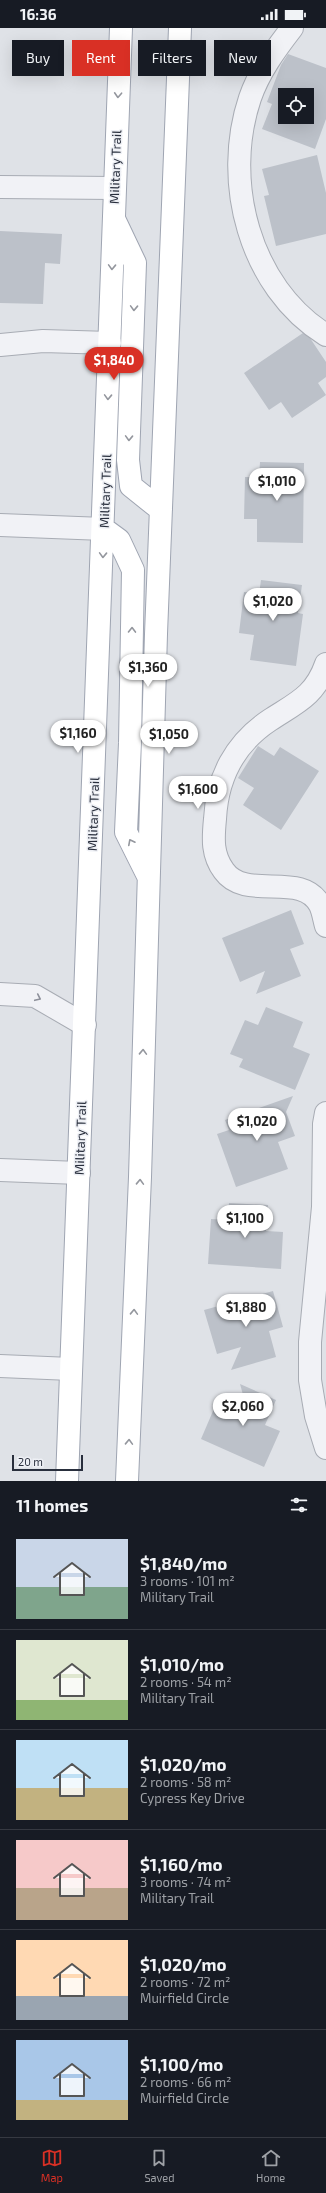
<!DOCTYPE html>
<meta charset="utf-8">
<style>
body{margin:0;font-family:"Exo 2",sans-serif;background:#242831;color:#f1f3f6;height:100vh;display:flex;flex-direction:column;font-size:15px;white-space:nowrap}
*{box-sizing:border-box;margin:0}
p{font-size:13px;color:#9ea1a6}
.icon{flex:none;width:22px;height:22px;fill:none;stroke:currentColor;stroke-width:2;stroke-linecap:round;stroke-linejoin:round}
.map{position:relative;height:1453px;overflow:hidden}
.sheet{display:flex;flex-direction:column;background:#171b24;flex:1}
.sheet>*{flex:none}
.guide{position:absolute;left:12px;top:12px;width:302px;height:36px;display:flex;gap:8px}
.buttons{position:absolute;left:278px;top:60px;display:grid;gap:8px}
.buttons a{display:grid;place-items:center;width:36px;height:36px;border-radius:0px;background:#171b24;box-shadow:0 4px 16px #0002;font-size:20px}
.scale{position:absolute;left:12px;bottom:10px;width:71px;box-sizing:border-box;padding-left:4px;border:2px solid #292f3d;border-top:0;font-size:11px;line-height:14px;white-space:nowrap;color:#292f3d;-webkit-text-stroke:3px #eef0f5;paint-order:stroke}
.price{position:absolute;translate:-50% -34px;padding:0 9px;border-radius:14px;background:#fff;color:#222;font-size:13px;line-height:26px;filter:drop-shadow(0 1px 2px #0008)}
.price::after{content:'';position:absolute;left:50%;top:24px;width:12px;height:9px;margin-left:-6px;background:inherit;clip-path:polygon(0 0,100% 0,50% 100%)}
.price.current{background:#d93025;color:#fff}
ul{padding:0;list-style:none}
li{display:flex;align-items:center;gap:12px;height:100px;padding:0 16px}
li+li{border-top:1px solid #363941}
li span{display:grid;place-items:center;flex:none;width:112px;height:80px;border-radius:0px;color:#555}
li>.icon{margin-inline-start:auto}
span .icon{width:48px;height:48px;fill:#fffc;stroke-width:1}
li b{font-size:17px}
h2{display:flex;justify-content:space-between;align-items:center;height:48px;padding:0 16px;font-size:17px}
.pill{padding:0 14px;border-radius:0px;background:#171b24;box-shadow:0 4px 16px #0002;font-size:14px;line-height:36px}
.pill.current{background:#d93025;color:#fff}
.status{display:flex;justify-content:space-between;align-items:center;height:28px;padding:0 20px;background:#171b24;direction:ltr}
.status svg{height:11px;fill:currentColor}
.tab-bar{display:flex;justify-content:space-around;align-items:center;height:56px;border-top:1px solid #363941;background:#171b24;font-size:11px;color:#9ea1a6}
.tab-bar a{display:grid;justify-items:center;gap:2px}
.tab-bar .current{color:#d93025}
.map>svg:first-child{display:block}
.building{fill:#bcc1c9;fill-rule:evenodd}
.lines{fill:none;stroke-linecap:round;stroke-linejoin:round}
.minor-casing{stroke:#a8acb4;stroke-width:24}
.major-casing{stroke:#9fa5b2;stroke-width:24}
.minor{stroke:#f1f2f6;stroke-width:22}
.major{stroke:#fff;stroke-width:22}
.oneway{stroke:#94979e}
.oneway2{stroke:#8d909a}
.labels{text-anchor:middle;stroke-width:3;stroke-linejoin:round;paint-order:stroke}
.street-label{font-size:13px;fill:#292f3d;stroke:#eef0f5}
</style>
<div class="status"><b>16:36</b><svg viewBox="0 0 49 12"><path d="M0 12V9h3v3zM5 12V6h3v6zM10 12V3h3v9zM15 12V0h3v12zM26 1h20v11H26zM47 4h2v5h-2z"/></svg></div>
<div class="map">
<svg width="326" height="1453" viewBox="0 0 326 1453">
<rect width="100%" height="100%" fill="#dfe2e7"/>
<path class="building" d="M 288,26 L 326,40 L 326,91 L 315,121 L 262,101 L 272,76 L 267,74 L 281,37 ZM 285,67 L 307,67 L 307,89 L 285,89 Z
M 317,127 L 326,165 L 326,206 L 276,218 L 264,168 L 269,167 L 262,141 Z
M 0,203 L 62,206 L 60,236 L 45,235 L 43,276 L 0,275 Z
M 303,305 L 310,310 L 326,334 L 326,349 L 318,355 L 326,367 L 292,390 L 281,374 L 269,382 L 244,345 Z
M 260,434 L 304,435 L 303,515 L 257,514 L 257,491 L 244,491 L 245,449 L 259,449 Z
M 261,552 L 302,557 L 298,585 L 303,586 L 296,638 L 250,632 L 254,607 L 239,605 L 244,564 L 259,566 Z
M 258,718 L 274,728 L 280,719 L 319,743 L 281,802 L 243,777 L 254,760 L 238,750 Z
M 291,882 L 304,916 L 290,921 L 301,948 L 256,966 L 265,943 L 240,954 L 222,910 Z
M 266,979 L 303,994 L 293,1019 L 310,1026 L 295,1062 L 239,1039 L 243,1031 L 230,1026 L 245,992 L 258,997 Z
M 293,1068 L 286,1084 L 295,1108 L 278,1114 L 288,1141 L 236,1159 L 217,1106 L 229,1102 L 225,1092 Z
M 229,1175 L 268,1177 L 266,1203 L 283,1204 L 281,1241 L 208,1236 L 211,1191 L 228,1192 Z
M 273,1263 L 283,1299 L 269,1303 L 276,1329 L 231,1342 L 241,1319 L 217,1326 L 204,1282 Z
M 240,1356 L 276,1372 L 265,1397 L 280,1403 L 264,1439 L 201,1411 L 219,1369 L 247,1381 Z"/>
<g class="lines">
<defs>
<path id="minor" d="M 292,0 C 275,22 259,44 250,70 C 222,153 249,259 326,307
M 0,159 L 114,160
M 0,317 L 43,313 L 110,315
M 0,497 L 104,501
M 326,636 C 315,668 296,675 270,692 C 235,715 217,750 215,791 C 213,811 212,827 224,843 C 246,874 302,842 320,877 C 323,883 324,891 326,898
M 0,966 L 35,968 L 85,997
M 326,1085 L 324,1096 L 323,1179 L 310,1314 L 310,1352 L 316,1388 L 326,1420
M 0,1142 L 79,1145
M 0,1338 L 71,1341"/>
<path id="major" d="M 115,193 L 135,235 L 128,432 L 131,458 L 161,482
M 104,501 L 119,512 L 133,542 L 130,715 L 126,804 L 148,848
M 67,1453 L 121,0
M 127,1453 L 140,1149 L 156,606 L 180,0"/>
</defs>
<use href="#minor" class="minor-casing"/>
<use href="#major" class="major-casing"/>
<use href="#minor" class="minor"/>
<use href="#major" class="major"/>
</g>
<defs><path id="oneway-chevron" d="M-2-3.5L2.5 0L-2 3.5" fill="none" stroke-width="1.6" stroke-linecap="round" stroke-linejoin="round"/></defs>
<g class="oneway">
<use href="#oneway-chevron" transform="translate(118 67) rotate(93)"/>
<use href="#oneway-chevron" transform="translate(112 239) rotate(92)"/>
<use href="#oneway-chevron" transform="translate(134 280) rotate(92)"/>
<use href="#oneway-chevron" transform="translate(108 369) rotate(92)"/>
<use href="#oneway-chevron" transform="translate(129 410) rotate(92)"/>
<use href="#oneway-chevron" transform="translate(103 527) rotate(92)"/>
<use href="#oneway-chevron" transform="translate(132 602) rotate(-89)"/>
<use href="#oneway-chevron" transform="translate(131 814) rotate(-117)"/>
<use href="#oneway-chevron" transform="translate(143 1024) rotate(-88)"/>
<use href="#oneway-chevron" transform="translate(140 1154) rotate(-88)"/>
<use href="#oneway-chevron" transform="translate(134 1284) rotate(-88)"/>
<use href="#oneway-chevron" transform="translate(129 1414) rotate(-88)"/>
</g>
<use class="oneway2" href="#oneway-chevron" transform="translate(38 970) rotate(25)"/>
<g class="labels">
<g class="street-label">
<text transform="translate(115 139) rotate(-88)" y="5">Military Trail</text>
<text transform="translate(105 463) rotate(-88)" y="5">Military Trail</text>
<text transform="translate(93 786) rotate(-88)" y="5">Military Trail</text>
<text transform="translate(80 1110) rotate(-88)" y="5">Military Trail</text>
</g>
</g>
</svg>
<div class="buttons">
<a><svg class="icon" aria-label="locate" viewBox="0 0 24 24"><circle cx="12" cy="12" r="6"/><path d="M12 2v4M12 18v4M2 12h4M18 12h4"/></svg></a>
</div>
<div class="scale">20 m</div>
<b class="price current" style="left:114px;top:353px">$1,840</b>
<b class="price" style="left:277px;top:474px">$1,010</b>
<b class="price" style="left:273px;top:594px">$1,020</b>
<b class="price" style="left:148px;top:660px">$1,360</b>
<b class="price" style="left:78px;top:726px">$1,160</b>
<b class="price" style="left:169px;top:727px">$1,050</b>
<b class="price" style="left:198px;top:782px">$1,600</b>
<b class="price" style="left:257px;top:1114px">$1,020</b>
<b class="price" style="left:245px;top:1211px">$1,100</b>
<b class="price" style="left:246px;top:1300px">$1,880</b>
<b class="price" style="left:243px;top:1399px">$2,060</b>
<div class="guide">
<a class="pill">Buy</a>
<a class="pill current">Rent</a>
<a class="pill">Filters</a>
<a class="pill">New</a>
</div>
</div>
<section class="sheet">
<h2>11 homes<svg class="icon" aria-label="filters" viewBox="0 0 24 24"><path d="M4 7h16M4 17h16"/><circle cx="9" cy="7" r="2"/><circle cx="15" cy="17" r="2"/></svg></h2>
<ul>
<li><span style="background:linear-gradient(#c9d6e8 60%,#7fa58c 0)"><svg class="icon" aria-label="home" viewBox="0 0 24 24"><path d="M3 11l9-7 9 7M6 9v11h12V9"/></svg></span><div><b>$1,840/mo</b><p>3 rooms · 101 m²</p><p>Military Trail</p></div></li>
<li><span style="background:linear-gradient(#dfe7d0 75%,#8fb573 0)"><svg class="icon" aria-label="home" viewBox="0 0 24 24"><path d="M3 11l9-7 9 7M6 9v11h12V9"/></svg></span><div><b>$1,010/mo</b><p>2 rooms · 54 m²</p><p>Military Trail</p></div></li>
<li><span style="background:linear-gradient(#bfe0f5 60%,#c2b280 0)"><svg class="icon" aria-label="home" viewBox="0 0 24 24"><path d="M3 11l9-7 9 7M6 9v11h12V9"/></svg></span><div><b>$1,020/mo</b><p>2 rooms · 58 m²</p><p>Cypress Key Drive</p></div></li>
<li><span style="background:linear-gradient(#f6c9c9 60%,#b9a48a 0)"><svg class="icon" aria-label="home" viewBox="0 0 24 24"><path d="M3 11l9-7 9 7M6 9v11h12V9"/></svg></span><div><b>$1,160/mo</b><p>3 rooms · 74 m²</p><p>Military Trail</p></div></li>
<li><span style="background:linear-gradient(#ffd9b3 70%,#9aa5b1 0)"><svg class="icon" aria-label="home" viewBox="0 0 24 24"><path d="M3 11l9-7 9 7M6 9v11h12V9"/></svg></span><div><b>$1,020/mo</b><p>2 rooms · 72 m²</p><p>Muirfield Circle</p></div></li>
<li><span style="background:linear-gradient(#a9c7e8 75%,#c2b280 0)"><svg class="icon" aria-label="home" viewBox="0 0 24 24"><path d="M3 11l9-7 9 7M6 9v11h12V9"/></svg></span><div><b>$1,100/mo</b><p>2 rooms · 66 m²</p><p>Muirfield Circle</p></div></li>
</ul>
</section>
<nav class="tab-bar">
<a class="current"><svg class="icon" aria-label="map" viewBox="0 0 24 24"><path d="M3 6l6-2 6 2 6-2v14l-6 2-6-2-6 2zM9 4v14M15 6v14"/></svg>Map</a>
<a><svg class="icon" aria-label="saved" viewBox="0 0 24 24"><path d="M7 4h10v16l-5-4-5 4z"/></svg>Saved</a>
<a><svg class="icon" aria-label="home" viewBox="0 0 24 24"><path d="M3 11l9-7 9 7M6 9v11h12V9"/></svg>Home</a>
</nav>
